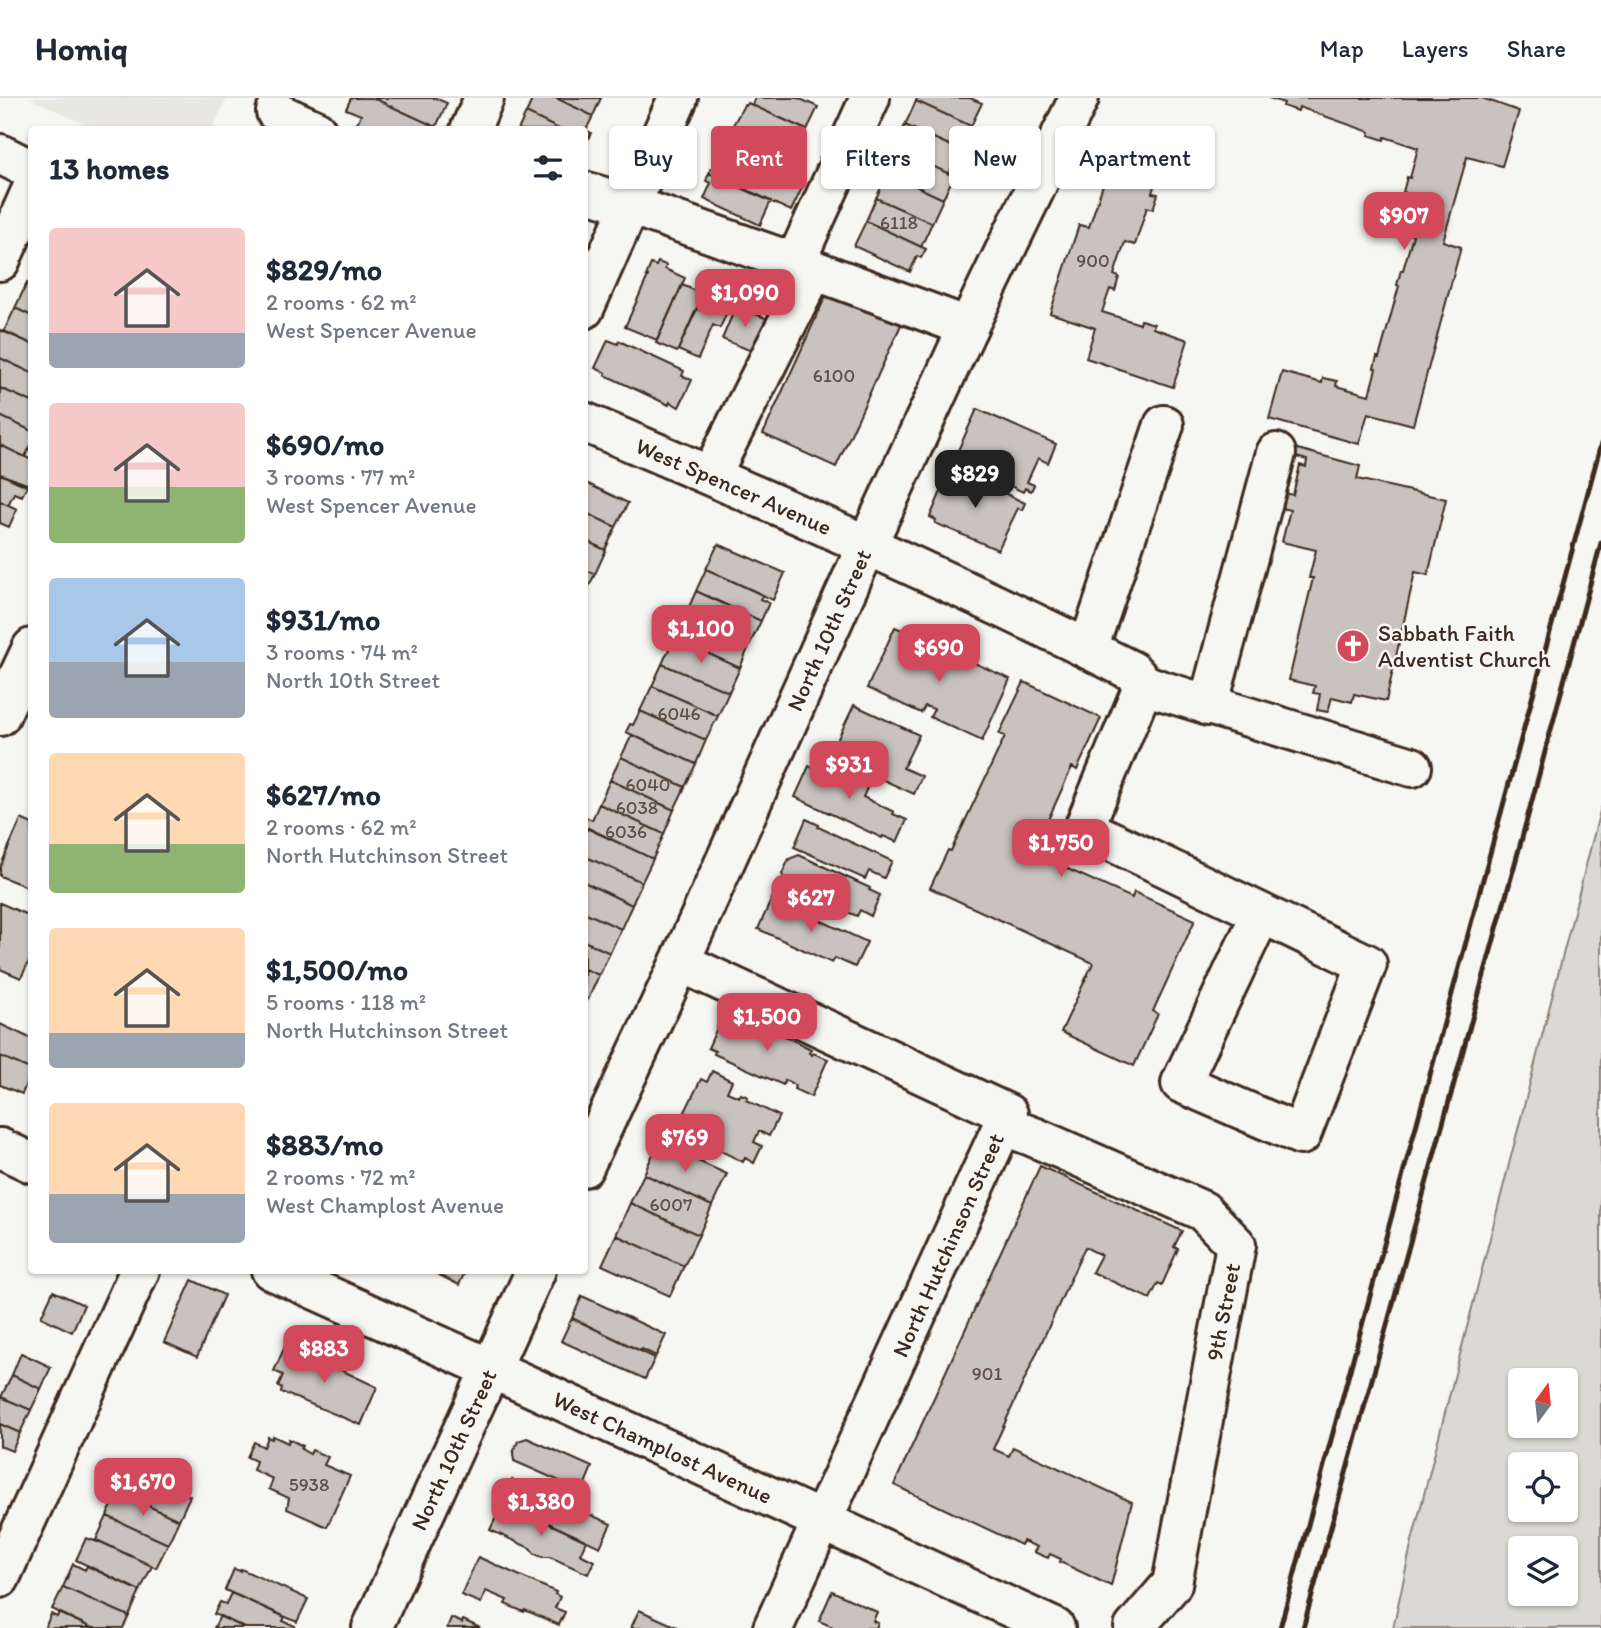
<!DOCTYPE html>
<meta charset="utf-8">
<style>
body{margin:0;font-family:Itim,sans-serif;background:#f2f2f3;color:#1f2937;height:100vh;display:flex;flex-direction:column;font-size:26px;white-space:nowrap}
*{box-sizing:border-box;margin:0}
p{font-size:23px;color:#747a83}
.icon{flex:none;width:38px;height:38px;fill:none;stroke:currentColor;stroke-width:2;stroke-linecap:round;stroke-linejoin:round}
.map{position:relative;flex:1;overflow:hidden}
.drawer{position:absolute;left:28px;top:28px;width:560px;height:1148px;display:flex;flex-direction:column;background:#fff;border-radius:7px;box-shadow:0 2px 5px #0004}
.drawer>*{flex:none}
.banner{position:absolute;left:609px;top:28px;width:665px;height:63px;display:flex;gap:14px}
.needle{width:46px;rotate:15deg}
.buttons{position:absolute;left:1508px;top:1270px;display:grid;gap:14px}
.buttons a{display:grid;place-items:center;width:70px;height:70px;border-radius:7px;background:#fff;box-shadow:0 2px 5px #0004;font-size:35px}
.price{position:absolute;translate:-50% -60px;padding:0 16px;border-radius:14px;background:#d1495b;color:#fff;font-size:23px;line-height:46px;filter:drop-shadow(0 2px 4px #0008)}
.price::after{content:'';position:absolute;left:50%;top:42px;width:21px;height:16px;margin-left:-10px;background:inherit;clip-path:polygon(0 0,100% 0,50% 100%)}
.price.on{background:#222;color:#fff}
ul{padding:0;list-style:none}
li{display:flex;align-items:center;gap:21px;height:175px;padding:0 21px}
li span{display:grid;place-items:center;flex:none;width:196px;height:140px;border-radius:7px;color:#555}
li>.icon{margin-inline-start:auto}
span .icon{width:84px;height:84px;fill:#fffc;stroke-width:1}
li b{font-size:30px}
h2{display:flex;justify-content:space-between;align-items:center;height:84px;padding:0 21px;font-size:30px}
.tag{padding:0 24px;border-radius:7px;background:#fff;box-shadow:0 2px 5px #0004;font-size:24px;line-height:63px}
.tag.on{background:#d1495b;color:#fff}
header{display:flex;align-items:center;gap:42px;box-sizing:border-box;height:98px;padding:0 35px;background:#fff;border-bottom:2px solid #e0e1e3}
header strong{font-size:33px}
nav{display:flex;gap:38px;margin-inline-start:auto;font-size:24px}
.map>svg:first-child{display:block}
.built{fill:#e8e7e2}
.green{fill:#dad9d3;stroke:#8a8278;stroke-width:2;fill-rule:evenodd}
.building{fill:#c8c3be;stroke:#3b2a1e;stroke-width:2}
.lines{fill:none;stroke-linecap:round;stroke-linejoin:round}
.minor-casing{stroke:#3b2a1e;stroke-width:44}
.minor{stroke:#f6f6f2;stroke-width:38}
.rail{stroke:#3b2a1e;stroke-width:5}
.labels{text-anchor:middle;stroke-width:5;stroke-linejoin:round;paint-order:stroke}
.number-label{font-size:19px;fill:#5e5046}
.street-label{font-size:23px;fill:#3b2a1e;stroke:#f6f6f2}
.poi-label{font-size:23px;fill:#3b2a1e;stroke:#f6f6f2;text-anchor:start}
</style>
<header>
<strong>Homiq</strong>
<nav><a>Map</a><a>Layers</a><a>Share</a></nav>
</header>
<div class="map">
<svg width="1601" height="1530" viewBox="0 0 1601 1530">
<rect width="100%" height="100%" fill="#f6f6f2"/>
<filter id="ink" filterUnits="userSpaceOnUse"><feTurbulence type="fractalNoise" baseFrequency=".0143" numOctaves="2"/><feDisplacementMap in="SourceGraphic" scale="14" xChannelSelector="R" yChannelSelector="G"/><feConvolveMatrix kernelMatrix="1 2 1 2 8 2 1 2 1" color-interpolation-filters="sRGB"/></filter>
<g filter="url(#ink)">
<path class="built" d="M 29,0 L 227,0 L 212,31 L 98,32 Z"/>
<path class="green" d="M 1601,709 L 1601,1530 L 1393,1530 L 1412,1443 ZM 1521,1283 L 1566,1283 L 1566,1328 L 1521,1328 ZM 1521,1367 L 1566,1367 L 1566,1412 L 1521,1412 ZM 1521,1451 L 1566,1451 L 1566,1496 L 1521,1496 Z"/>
<path class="building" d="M 351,0 L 373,0 L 436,29 L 435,32 L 364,31 L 357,25 L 361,17 L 346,11 Z
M 373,0 L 435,0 L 447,5 L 436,29 Z
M 533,0 L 556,0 L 593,18 L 586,32 L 591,35 L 587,44 L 584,43 L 584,32 L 561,32 L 526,15 Z
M 556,0 L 601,0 L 593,18 Z
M 755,0 L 798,0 L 818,9 L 807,32 L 752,7 Z
M 917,0 L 970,0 L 982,5 L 971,28 L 916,3 Z
M 1269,0 L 1482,0 L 1519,13 L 1502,68 L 1467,59 L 1443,143 L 1461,149 L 1413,327 L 1368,315 L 1359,346 L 1269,321 L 1282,274 L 1322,285 L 1323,280 L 1337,283 L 1336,288 L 1369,297 L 1376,271 L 1374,270 L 1377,259 L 1379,260 L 1399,188 L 1397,187 L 1401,172 L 1403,172 L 1413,137 L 1395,132 L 1406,95 L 1403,94 L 1407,79 L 1410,80 L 1418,50 L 1385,39 L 1384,42 L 1369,37 L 1370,34 L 1299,9 L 1298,13 L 1283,8 L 1284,5 Z
M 916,3 L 971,28 L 960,52 L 905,27 Z
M 748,5 L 804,31 L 802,35 L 806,36 L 803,42 L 800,40 L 793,55 L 733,27 L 744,7 L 746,8 Z
M 526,15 L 561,32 L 518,32 Z
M 905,27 L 960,52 L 949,76 L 894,50 Z
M 737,29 L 793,55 L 783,79 L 726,53 Z
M 1117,44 L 1164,58 L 1152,95 L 1158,96 L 1153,111 L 1147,109 L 1135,147 L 1125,144 L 1114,177 L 1119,179 L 1115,193 L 1110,191 L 1102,214 L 1140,226 L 1141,222 L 1154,226 L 1153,230 L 1188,242 L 1173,289 L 1086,260 L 1095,230 L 1050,215 L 1079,127 L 1089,129 Z
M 898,52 L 954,78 L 943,101 L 888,75 Z
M 726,53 L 803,88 L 791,113 L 709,75 L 713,67 L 718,69 Z
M 709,75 L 771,103 L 760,127 L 704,101 L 711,85 L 706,83 Z
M 888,75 L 943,101 L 932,125 L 876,100 Z
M 876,100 L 932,125 L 921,149 L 866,123 Z
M 866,123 L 926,151 L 921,160 L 917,158 L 910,174 L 854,148 Z
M 658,164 L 666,167 L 665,171 L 685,180 L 657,242 L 625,229 L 648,178 L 646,178 L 651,166 L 656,168 Z
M 27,185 L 32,187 L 32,218 L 15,210 Z
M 682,187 L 703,196 L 677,254 L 656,245 Z
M 828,193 L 905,218 L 836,369 L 763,336 Z
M 703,198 L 729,210 L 720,230 L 713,227 L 698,261 L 678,252 Z
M 736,208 L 768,221 L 754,254 L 722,241 Z
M 15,210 L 32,218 L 32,246 L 4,233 Z
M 0,232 L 32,246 L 32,275 L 0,260 Z
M 608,242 L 618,246 L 619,243 L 684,273 L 682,278 L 692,282 L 679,309 L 670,304 L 669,307 L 605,277 L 606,275 L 595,270 Z
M 0,260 L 32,275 L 32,304 L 0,290 Z
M 0,290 L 32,304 L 32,333 L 0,318 Z
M 977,311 L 1056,346 L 1048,365 L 1038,360 L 1027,384 L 1034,387 L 1031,393 L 1025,390 L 1023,394 L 954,361 Z
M 0,318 L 32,333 L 32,345 L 25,359 L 0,347 Z
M 0,347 L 32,362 L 32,378 L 30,379 L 32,380 L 32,388 L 0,376 Z
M 1283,347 L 1360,368 L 1357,381 L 1446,401 L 1428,477 L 1415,474 L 1386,603 L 1354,596 L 1352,604 L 1332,599 L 1328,614 L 1317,612 L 1320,596 L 1313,595 L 1315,588 L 1289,582 L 1313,480 L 1309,480 L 1316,452 L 1282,444 L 1290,412 L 1281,410 L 1285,395 L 1293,397 L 1300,367 L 1306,369 L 1307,362 L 1289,357 Z
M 951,370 L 1025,405 L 1022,412 L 1018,410 L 998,452 L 935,425 L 936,422 L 930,419 Z
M 0,376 L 27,388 L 22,398 L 14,395 L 8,407 L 0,403 Z
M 584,384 L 628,405 L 616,429 L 584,414 Z
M 0,403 L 17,411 L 9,429 L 0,425 Z
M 584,414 L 616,429 L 605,452 L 584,442 Z
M 584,442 L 606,452 L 595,476 L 584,471 Z
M 718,446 L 785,475 L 773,502 L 706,471 Z
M 584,471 L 595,476 L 584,498 Z
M 706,471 L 763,497 L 760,501 L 769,505 L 761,523 L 696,493 Z
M 696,493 L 761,523 L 749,548 L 685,518 Z
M 685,518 L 749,548 L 740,570 L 674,540 Z
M 895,529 L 950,553 L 946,560 L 954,564 L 957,557 L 1010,581 L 982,643 L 930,619 L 934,611 L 925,608 L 921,615 L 867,590 Z
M 674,540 L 740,570 L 729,594 L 662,566 Z
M 662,566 L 729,594 L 718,618 L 652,588 Z
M 1024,584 L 1101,620 L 1077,672 L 1072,669 L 1047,724 L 1066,733 L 1052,764 L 1132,800 L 1134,794 L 1195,822 L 1153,913 L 1158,916 L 1134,968 L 1061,934 L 1093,865 L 930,790 L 948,752 L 951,753 L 1005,638 L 999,636 Z
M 652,588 L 718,618 L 706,642 L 640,613 Z
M 854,607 L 919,637 L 903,670 L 922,678 L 914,696 L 837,661 L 838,659 L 831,655 Z
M 640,613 L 706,642 L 696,666 L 626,634 L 630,626 L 633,627 Z
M 632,637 L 696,666 L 685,689 L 621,659 Z
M 621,659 L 685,689 L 674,712 L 610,682 Z
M 835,664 L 871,681 L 863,699 L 894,714 L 893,716 L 907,722 L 897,744 L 883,738 L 882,740 L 795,699 L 809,668 L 829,677 Z
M 610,682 L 674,712 L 664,736 L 599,706 Z
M 599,706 L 664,736 L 653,761 L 584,729 L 586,719 L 592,722 Z
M 21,721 L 32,726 L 32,791 L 0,778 L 0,769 Z
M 806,721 L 819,727 L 818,729 L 892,763 L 884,780 L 869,773 L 865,781 L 794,749 Z
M 588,730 L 653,761 L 642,784 L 584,758 L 584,731 L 587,732 Z
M 799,757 L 870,790 L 869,792 L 880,797 L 871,818 L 860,812 L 857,818 L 838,810 L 836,813 L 809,801 L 811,797 L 786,786 L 782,776 L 789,761 Z
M 584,758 L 642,784 L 632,807 L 584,784 Z
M 584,784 L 632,807 L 621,831 L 584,814 Z
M 772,800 L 867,844 L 855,869 L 835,860 L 832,865 L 758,831 Z
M 0,805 L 32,819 L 32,857 L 21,880 L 0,871 Z
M 584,814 L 621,831 L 610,855 L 584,843 Z
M 584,843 L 610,855 L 599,877 L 584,871 Z
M 584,871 L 599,877 L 588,902 L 584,900 Z
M 725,912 L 749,923 L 750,921 L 811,951 L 809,955 L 812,957 L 813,955 L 828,961 L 811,999 L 794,991 L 795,987 L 785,982 L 783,987 L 714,956 L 715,953 L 708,950 Z
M 0,926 L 32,941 L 32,972 L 0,958 Z
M 0,958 L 32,972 L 22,996 L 0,987 Z
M 712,973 L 732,983 L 727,994 L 739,999 L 741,996 L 748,999 L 746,1002 L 779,1018 L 769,1038 L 759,1033 L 754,1044 L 762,1048 L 754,1065 L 745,1060 L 743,1064 L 705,1045 L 699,1057 L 678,1046 L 683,1035 L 676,1032 L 701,981 L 707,984 Z
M 658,1045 L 727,1076 L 712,1108 L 644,1076 Z
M 1040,1068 L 1182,1133 L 1174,1149 L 1178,1151 L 1162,1187 L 1158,1185 L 1150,1201 L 1092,1174 L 1101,1157 L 1085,1149 L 993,1351 L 1009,1358 L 1013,1349 L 1132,1404 L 1111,1488 L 1060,1464 L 1061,1461 L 1050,1456 L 1048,1460 L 1034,1454 L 1037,1449 L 1023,1443 L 1021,1447 L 894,1387 Z
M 644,1076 L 712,1108 L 699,1137 L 630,1105 Z
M 630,1105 L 699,1137 L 684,1168 L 616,1137 Z
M 616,1137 L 684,1168 L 670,1198 L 602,1167 Z
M 429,1172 L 466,1172 L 459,1187 Z
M 192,1182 L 224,1197 L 197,1259 L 164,1244 Z
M 53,1193 L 84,1207 L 72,1234 L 41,1219 Z
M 582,1198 L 666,1237 L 656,1258 L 642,1251 L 641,1253 L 572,1220 Z
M 572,1220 L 655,1260 L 645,1281 L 561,1243 Z
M 286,1246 L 298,1252 L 300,1249 L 308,1253 L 307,1256 L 377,1289 L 361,1327 L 281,1294 L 282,1290 L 278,1288 L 283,1277 L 274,1273 Z
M 21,1255 L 51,1269 L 41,1291 L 12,1277 Z
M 12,1277 L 41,1291 L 31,1312 L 1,1299 Z
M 1,1299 L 31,1312 L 20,1335 L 0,1326 Z
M 0,1326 L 20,1335 L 12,1353 L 0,1348 Z
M 273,1338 L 288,1345 L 289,1341 L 303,1348 L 301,1351 L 310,1356 L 312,1352 L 328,1359 L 324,1367 L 350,1378 L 327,1429 L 287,1411 L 289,1400 L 269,1391 L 273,1381 L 253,1372 L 256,1363 L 247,1359 L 254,1344 L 264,1349 L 268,1339 L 272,1341 Z
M 527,1340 L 592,1369 L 582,1393 L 514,1363 L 513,1355 L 518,1343 Z
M 130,1370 L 190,1398 L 179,1422 L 118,1394 Z
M 512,1382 L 554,1401 L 559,1399 L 569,1404 L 571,1408 L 611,1426 L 600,1449 L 503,1404 Z
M 118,1394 L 179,1422 L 168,1446 L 107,1418 Z
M 503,1404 L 586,1443 L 580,1456 L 594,1463 L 588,1476 L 550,1459 L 542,1459 L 535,1456 L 530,1450 L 490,1432 Z
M 107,1418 L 168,1446 L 156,1470 L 96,1442 Z
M 86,1440 L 98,1444 L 99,1443 L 152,1468 L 140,1493 L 76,1462 Z
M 478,1459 L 556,1494 L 555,1496 L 560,1499 L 555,1510 L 565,1514 L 559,1527 L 525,1512 L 524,1514 L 505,1506 L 507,1502 L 486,1493 L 481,1505 L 461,1497 Z
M 73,1466 L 85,1472 L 87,1468 L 140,1493 L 129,1518 L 63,1489 Z
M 234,1471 L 240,1473 L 241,1471 L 308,1501 L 297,1524 L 225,1492 Z
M 63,1489 L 129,1518 L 123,1530 L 92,1530 L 52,1511 Z
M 832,1493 L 877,1514 L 873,1523 L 878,1525 L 876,1530 L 835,1530 L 819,1523 Z
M 231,1495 L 285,1519 L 283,1523 L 295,1528 L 294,1530 L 245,1530 L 214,1516 L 220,1504 L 226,1506 Z
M 639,1512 L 679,1530 L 631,1530 Z
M 59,1515 L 92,1530 L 45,1530 L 51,1516 L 57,1519 Z
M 220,1518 L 245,1530 L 214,1530 Z
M 451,1520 L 462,1525 L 463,1522 L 480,1530 L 447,1530 Z"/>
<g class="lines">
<defs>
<g id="minor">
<path d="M 276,14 L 316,32"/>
<path d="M 470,32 L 484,0"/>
<path d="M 0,56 L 32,72"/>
<path d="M 584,93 L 630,107 L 795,165 L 870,0"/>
<path d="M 0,163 L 32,91"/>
<path d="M 795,165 L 968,229"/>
<path d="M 584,211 L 678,0"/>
<path id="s1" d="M 584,324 C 769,402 953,483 1132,573 L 1144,586 L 1160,592 L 1412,669"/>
<path d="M 711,377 L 814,172"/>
<path d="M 1088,551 L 1164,327"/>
<path d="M 1144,586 L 1084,730 L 1367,866 L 1301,1037 L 1181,985 L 1261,816"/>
<path d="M 1208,608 L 1276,355"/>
<path d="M 0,618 L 32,550"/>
<path d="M 680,864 L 1008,1016 L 773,1530"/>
<path d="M 1002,1027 L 1034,1039 L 1203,1113 L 1236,1147 L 1172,1486 L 1134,1530"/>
<path d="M 0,1050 L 32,1065"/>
<path id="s2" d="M 584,1069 L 680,864 L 867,447 L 968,229 L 1079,0"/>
<path id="s3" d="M 271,1172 L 525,1286 L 1055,1530"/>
<path d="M 0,1480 L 140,1172"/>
<path id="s4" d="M 372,1530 L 536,1172"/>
</g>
</defs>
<use href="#minor" class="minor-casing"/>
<use href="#minor" class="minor"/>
<path class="rail" d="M 1280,1530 L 1601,346
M 1303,1530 L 1519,751 L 1601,445"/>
</g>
</g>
<defs>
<symbol id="church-disc" viewBox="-11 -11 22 22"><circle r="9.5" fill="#d1495b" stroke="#f6f6f2"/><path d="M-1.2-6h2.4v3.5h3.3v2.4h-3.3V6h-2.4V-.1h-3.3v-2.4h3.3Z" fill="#fff"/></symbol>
</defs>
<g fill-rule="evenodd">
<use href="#church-disc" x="1334" y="529" width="38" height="38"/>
</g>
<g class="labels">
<g class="number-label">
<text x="899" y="131">6118</text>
<text x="1093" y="169">900</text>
<text x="834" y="284">6100</text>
<text x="679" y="622">6046</text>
<text x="648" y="693">6040</text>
<text x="637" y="716">6038</text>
<text x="626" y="740">6036</text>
<text x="671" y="1113">6007</text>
<text x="987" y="1282">901</text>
<text x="309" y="1393">5938</text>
</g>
<g class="street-label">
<text dy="8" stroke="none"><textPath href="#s1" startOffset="163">West Spencer Avenue</textPath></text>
<text dy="8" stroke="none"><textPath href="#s2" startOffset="590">North 10th Street</textPath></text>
<text transform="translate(948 1147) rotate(-66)" y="8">North Hutchinson Street</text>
<text transform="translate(1223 1214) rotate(-79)" y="8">9th Street</text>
<text dy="8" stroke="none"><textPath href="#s3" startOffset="430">West Champlost Avenue</textPath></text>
<text dy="8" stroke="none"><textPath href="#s4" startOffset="196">North 10th Street</textPath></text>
</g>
<g class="poi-label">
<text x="1378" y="543">Sabbath Faith<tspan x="1378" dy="26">Adventist Church</tspan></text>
</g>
</g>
</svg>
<div class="buttons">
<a><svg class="needle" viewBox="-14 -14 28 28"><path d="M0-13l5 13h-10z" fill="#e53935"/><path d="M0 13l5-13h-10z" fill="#747a83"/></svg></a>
<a><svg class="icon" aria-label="locate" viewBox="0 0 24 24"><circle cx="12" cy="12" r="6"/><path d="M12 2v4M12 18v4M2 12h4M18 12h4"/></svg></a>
<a><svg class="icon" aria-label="layers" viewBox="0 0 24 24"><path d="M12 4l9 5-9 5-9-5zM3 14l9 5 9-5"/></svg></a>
</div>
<b class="price" style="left:1404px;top:154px">$907</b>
<b class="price" style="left:745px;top:231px">$1,090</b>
<b class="price on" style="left:975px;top:412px">$829</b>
<b class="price" style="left:701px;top:567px">$1,100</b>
<b class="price" style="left:939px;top:586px">$690</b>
<b class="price" style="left:849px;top:703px">$931</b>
<b class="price" style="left:1061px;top:781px">$1,750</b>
<b class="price" style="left:811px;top:836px">$627</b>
<b class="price" style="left:767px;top:955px">$1,500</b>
<b class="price" style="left:685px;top:1076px">$769</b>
<b class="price" style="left:324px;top:1287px">$883</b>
<b class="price" style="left:143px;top:1420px">$1,670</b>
<b class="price" style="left:541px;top:1440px">$1,380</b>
<div class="banner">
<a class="tag">Buy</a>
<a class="tag on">Rent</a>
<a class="tag">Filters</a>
<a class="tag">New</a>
<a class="tag">Apartment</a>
</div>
<section class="drawer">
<h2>13 homes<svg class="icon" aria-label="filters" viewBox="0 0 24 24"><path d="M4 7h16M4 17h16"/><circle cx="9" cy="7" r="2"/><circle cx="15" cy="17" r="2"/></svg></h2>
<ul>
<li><span style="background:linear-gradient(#f6c9c9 75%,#9aa5b1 0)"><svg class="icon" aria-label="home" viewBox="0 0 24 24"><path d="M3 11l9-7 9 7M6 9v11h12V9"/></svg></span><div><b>$829/mo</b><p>2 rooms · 62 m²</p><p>West Spencer Avenue</p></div></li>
<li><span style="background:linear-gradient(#f6c9c9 60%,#8fb573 0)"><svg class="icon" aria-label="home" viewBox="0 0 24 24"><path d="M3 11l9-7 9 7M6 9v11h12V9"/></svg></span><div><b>$690/mo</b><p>3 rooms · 77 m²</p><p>West Spencer Avenue</p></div></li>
<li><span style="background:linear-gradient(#a9c7e8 60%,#9aa5b1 0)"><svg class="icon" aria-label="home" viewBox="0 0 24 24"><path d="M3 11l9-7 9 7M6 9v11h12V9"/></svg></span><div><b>$931/mo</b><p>3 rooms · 74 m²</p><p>North 10th Street</p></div></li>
<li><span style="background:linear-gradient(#ffd9b3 65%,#8fb573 0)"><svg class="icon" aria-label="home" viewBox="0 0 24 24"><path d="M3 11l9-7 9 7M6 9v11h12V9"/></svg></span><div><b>$627/mo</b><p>2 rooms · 62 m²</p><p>North Hutchinson Street</p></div></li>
<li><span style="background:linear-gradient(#ffd9b3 75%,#9aa5b1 0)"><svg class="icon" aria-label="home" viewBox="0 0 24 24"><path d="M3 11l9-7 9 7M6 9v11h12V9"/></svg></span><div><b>$1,500/mo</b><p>5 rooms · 118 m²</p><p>North Hutchinson Street</p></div></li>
<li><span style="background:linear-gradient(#ffd9b3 65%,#9aa5b1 0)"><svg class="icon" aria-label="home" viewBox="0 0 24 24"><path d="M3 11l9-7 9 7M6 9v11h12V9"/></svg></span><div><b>$883/mo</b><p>2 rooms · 72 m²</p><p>West Champlost Avenue</p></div></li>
</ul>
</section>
</div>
